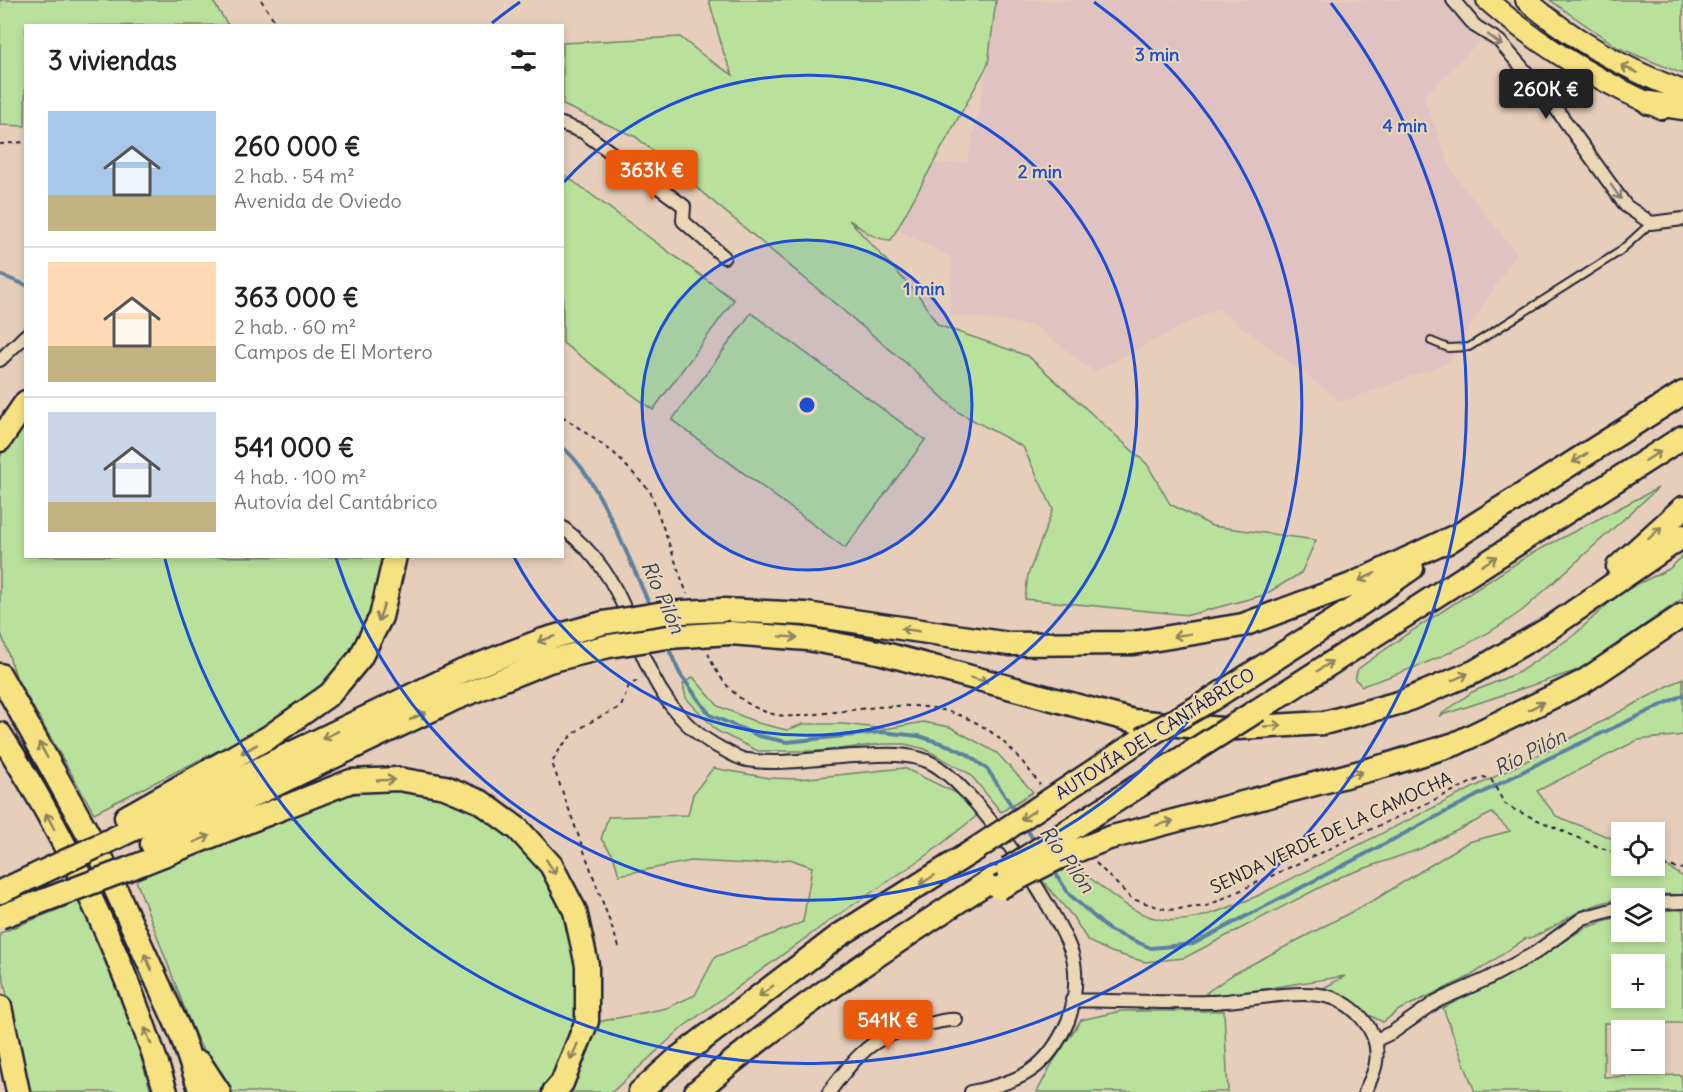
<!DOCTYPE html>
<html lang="es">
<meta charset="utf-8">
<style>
body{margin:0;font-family:Delius,sans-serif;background:#f2f2f2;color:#202124;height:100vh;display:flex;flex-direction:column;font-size:22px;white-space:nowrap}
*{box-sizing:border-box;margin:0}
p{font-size:20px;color:#757577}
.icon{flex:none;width:33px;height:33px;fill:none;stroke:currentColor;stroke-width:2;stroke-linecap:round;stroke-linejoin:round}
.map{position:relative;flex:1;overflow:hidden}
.sheet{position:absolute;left:24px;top:24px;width:540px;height:534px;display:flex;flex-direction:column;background:#fff;border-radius:0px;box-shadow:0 3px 9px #0003}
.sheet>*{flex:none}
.controls{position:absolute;left:1611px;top:822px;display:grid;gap:12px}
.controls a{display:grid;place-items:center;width:54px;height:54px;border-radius:0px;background:#fff;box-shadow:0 3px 9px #0003;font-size:30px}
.price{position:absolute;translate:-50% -51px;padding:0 14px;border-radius:6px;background:#ea580c;color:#fff;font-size:20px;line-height:39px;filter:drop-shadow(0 2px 3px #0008)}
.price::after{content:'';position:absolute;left:50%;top:36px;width:18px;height:14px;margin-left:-9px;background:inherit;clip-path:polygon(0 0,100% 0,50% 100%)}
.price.active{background:#222;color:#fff}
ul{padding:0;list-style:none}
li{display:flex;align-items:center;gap:18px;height:150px;padding:0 24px}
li+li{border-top:2px solid #e0e0e0}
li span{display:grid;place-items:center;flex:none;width:168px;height:120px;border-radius:0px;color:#555}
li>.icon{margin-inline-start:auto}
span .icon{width:72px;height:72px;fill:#fffc;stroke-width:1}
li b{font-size:26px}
h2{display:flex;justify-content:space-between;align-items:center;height:72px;padding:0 24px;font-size:26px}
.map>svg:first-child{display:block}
.built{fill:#e0c3c0}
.green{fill:#bae19c;stroke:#6e826c;stroke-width:1.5;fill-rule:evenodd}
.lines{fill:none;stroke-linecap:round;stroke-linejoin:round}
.stream{stroke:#5c81a0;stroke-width:4}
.service-casing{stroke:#22223b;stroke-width:10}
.minor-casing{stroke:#22223b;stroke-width:16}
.primary-casing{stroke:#22223b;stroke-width:24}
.motorway-casing{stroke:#22223b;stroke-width:27}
.path{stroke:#22223b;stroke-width:2;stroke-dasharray:4.5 4.5;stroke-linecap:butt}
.service{stroke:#ebd7b5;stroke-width:6}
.minor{stroke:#ebd7b5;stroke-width:12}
.primary{stroke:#f7e281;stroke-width:20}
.motorway{stroke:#f7e281;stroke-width:22}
.motorway-bridge-casing{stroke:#22223b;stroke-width:27;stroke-linecap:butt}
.motorway-bridge{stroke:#f7e281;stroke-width:22}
.oneway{stroke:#867c78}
.oneway2{stroke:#8c825e}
.ring{fill:none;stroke:#1d4ed8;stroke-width:3}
.labels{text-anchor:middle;stroke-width:4.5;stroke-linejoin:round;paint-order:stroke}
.street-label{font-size:18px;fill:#22223b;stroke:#ebd7b5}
.water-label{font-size:20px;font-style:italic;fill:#35425d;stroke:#ebd7b5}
.centre{fill:#1d4ed8;stroke:#ebd7b5;stroke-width:3}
.ring-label{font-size:18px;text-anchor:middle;font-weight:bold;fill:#1d4ed8;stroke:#ebd7b5;stroke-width:4.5;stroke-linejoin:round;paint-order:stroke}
</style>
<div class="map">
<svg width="1683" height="1092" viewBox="0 0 1683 1092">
<rect width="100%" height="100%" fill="#e6ceba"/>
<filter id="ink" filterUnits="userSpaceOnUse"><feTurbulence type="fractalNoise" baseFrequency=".0167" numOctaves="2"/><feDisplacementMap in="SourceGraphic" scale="12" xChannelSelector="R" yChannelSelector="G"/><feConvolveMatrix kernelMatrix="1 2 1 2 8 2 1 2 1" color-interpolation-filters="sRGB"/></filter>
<g filter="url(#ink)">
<path class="built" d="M 996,0 L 1447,0 L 1479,42 L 1424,97 L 1452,172 L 1516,253 L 1447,363 L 1342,402 L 1217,308 L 1094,372 L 1035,326 L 950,314 L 952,258 L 896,229 L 931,164 L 967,162 L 988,64 Z"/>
<path class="green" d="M 0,0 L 212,0 L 228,25 L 26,26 L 25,126 L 0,125 Z
M 709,0 L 996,0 L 988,64 L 891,240 C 873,240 862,228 849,220 L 919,296 L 938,325 L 1028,356 L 1147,464 L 1170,504 L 1212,526 L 1316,540 L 1301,573 L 1264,595 L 1189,615 L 1025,599 L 1028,575 L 1053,509 L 1023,447 L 958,412 L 906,363 L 636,137 L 563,105 L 563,43 L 680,37 L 709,60 L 733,75 L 724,54 Z
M 1550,0 L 1683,0 L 1683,74 L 1619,48 Z
M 562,173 L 734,300 L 653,410 L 563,343 Z
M 751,313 L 925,440 L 845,548 L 672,420 Z
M 25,414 L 26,556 L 382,557 L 382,571 L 364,630 L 336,672 L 295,712 L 94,813 L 17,679 L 0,630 L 0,457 Z
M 1658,488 L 1523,610 C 1474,646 1419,667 1362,686 L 1355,679 L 1358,669 L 1407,634 L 1529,555 Z
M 1683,556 L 1683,598 L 1581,669 L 1439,716 L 1472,692 L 1519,672 L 1573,636 L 1621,592 L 1669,569 Z
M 693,677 L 718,706 L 758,723 L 787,730 L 803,724 L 844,724 L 885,729 L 923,722 L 950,727 L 997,753 L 1033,792 L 1001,812 L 970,774 L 925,749 L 905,744 L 883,744 L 820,751 L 758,751 L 717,731 L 686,698 L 683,684 Z
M 1683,678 L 1683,735 L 1638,740 L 1537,791 L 1556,816 L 1621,842 L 1622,866 L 1654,866 L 1655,858 L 1683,877 L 1683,895 C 1647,892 1607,897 1575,914 C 1558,923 1543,935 1525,939 L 1469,977 L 1399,1010 L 1383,1022 L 1320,990 L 1345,976 L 1213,997 L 1206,993 L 1235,973 L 1376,899 L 1468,842 L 1510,831 L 1492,813 L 1420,849 L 1340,877 L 1184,958 L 1145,962 L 1111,952 L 1088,941 L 1073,917 L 1042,880 L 1074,865 C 1150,928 1164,936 1257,896 L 1556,746 Z
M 713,768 L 769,778 L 799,779 L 904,768 L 958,794 L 979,814 L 929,854 L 829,921 L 683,1027 L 612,1092 L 567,1092 L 573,1083 L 598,1022 L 667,1008 L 695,995 L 715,957 L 803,922 L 812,867 L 790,859 L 750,864 L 691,861 L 619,875 L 613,855 L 601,839 L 608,817 L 688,815 L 693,794 Z
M 380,789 C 400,792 423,793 443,799 C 493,813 539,854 562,900 C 576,926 581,978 577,1008 C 573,1038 557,1065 543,1092 L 232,1092 L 208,1061 L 192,1028 L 134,875 L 330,799 Z
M 82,900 L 134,1033 L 151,1092 L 28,1092 L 0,963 L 0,933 Z
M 1664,908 L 1683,910 L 1683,1023 L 1604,1023 L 1604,1077 L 1681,1075 L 1683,1092 L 1475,1092 L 1443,1008 L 1507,976 L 1585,928 L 1621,916 L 1622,932 L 1654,932 L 1655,910 ZM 1622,964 L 1654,964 L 1654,998 L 1622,998 Z
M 1121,1011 L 1224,1011 L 1228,1092 L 1037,1092 L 1053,1062 L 1081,1020 Z"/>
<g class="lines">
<path class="stream" d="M 0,275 L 26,285
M 562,447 C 597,473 632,567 651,608
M 667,645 L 680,674 L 710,715 L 759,736 L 787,742 L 881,732 L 919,736 L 950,746 L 967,754 L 988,770 L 1017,814
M 1024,825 L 1035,842
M 1052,868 L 1069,894 L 1109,930 L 1151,948 L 1193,944 L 1547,759 L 1683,695"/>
<defs>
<path id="service" d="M 1431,341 L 1448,348 L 1469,347 L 1619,252 L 1651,223"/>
<path id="minor" d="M 1453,0 L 1475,26 L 1499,41 L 1547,96 L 1626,206 L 1651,223 L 1683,219
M 562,124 L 583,132 L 684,206 L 683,221 L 724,257
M 0,360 L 26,335
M 562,527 C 596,553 615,582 630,622
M 636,638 C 653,684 677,726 722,749 C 730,753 739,759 747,760 C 783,766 820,757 856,756 C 880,755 904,752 927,761 C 971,779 1057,909 1072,954 C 1078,973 1075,1003 1068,1021 C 1047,1070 1020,1082 971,1092
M 1654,903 L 1683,902
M 1072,1000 C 1118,1001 1164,1003 1210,1002 C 1244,1001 1287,991 1320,995 C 1352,999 1381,1030 1376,1062 C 1375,1072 1369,1083 1365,1092
M 1376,1040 L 1393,1032 L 1437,1001 L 1487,979 L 1535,953 L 1583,918 L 1622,907
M 829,1092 C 861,1050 875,1033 929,1024 C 938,1022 947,1019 956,1020"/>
<path id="primary" d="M 1487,0 C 1540,47 1598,81 1662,109
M 1526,0 C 1574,41 1624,69 1683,91"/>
<path id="motorway" d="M 1649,103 L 1683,108
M 0,440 L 26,402
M 1446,543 L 1683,393
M 1618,567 L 1683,508
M 723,610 L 806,614 L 1009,644 L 1133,643 L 1243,625 L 1351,585 L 1458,535
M 730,633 L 808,639 L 878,652 L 1134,721 L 1221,729 L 1324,723 L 1402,702 L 1474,672 L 1550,628 L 1683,536
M 0,675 L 102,859 L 181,1034 L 201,1092
M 1212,699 L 1362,603 L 1412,568
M 1258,710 L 1683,437
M 0,734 C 71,844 127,967 166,1092
M 1077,782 L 1142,739
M 1095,814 L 1190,753
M 126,817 L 269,737 L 330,694 L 360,658 L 381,617 L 395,556
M 115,838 L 463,671 L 543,640 L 603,623
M 1109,838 L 1387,765 L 1455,744 L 1583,682 L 1683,615
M 152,844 L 454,699 L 549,661 L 609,646
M 128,869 L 351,781 L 398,779 L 445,787 L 481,802 L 518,829 L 551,865 L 575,911 L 587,965 L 587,1021 L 562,1083 L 554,1092
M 0,1007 L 18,1092
M 200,1063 L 219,1092
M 640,1092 L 678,1058 L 840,935 L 976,849
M 696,1092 C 789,1012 891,945 994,878"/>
</defs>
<use href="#service" class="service-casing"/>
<use href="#minor" class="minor-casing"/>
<use href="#primary" class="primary-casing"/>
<use href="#motorway" class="motorway-casing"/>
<path class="path" d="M 261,0 L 278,26
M 0,144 L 26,142
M 562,416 L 614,453 L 650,491 L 687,594
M 708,653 C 720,686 749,713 785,716 C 795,717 807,715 817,714 C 859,710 908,699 950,712 C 991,724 1016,751 1040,785
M 1096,863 L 1132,899 L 1168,910 L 1207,906 L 1483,777 L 1491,779 L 1504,803 L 1513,809 L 1601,848 L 1622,854
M 1654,863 L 1683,869
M 619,947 L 552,763 C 567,731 591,721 621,707 L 629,685 L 641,679"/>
<use href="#service" class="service"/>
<use href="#minor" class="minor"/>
<use href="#primary" class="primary"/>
<use href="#motorway" class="motorway"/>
<defs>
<path id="motorway-bridge" d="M 603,623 L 664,613 L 723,610
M 609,646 L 668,637 L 730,633
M 1142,739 L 1212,699
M 1190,753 L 1258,710
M 976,849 L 1077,782
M 1008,869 L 1095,814
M 999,888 L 1058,858 L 1109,838
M 0,892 L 115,838
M 0,917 L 128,869"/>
</defs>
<use href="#motorway-bridge" class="motorway-bridge-casing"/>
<use href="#motorway-bridge" class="motorway-bridge"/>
</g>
<defs><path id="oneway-shaft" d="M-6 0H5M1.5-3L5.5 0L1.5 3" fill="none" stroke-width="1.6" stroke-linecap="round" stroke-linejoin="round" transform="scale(1.5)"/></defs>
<g class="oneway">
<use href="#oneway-shaft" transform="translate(1495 40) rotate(38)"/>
<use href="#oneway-shaft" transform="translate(1616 192) rotate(55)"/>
</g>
<g class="oneway2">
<use href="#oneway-shaft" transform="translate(1629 69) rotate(-155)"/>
<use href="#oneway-shaft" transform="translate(1653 456) rotate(-32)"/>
<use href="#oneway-shaft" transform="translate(1580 458) rotate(148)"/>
<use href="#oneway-shaft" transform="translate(1655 533) rotate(-42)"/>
<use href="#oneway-shaft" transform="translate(1489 561) rotate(-33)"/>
<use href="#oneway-shaft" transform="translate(1367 577) rotate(155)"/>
<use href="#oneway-shaft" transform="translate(381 613) rotate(109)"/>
<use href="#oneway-shaft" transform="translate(910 630) rotate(-172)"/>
<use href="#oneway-shaft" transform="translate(1182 635) rotate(171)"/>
<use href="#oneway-shaft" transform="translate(789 637) rotate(4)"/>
<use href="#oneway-shaft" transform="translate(546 639) rotate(162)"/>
<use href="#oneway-shaft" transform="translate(1325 666) rotate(-33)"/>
<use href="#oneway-shaft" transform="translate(1460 677) rotate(-23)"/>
<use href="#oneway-shaft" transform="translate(979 680) rotate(15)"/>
<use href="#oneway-shaft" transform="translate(1536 706) rotate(-27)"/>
<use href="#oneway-shaft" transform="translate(418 716) rotate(-26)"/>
<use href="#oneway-shaft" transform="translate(1273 726) rotate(-3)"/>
<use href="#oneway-shaft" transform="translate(330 735) rotate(154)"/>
<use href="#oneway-shaft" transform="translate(249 749) rotate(151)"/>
<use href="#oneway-shaft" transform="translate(43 750) rotate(-119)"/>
<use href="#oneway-shaft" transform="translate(1354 774) rotate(-15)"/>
<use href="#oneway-shaft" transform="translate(386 780) rotate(-3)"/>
<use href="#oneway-shaft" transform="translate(1028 815) rotate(146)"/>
<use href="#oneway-shaft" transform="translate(50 821) rotate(-118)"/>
<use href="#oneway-shaft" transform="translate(1165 823) rotate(-15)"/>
<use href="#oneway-shaft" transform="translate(202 839) rotate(-22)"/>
<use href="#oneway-shaft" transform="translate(551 867) rotate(57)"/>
<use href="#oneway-shaft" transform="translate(927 880) rotate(148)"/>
<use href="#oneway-shaft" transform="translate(148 962) rotate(-114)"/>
<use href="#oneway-shaft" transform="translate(766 991) rotate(143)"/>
<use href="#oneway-shaft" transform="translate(148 1036) rotate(-111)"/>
<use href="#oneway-shaft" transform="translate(574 1052) rotate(113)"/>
</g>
</g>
<circle cx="807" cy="405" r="165" fill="#1d4ed8" fill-opacity=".12"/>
<g class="ring">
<circle cx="807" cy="405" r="165"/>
<path d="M564 182A330 330 0 1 1 514 557"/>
<path d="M492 23A495 495 0 0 1 520 2M1094 2A495 495 0 1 1 336 558"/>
<path d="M1331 3A660 660 0 1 1 165 559"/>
</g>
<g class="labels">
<g class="street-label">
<text transform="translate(1155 734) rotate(-32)" y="6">AUTOVÍA DEL CANTÁBRICO</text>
<text transform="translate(1331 833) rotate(-25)" y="6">SENDA VERDE DE LA CAMOCHA</text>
</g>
<g class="water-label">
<text transform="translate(663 597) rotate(66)" y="7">Río Pilón</text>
<text transform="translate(1530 752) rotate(-27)" y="7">Río Pilón</text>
<text transform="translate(1067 859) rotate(54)" y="7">Río Pilón</text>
</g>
</g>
<circle cx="807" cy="405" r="9" class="centre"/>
<g class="ring-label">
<text x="1157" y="61">3 min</text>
<text x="1405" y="132">4 min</text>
<text x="1040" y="178">2 min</text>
<text x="924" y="295">1 min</text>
</g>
</svg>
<div class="controls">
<a><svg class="icon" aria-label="locate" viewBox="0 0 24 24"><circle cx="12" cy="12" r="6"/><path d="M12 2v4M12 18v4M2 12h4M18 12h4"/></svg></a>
<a><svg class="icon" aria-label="layers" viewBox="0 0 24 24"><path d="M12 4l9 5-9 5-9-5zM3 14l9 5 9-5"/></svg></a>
<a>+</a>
<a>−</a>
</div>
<b class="price active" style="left:1546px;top:120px">260K €</b>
<b class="price" style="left:652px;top:201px">363K €</b>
<b class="price" style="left:888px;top:1051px">541K €</b>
<section class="sheet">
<h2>3 viviendas<svg class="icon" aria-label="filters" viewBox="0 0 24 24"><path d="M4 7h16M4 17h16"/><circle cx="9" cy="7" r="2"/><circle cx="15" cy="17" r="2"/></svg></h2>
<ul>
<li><span style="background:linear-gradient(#a9c7e8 70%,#c2b280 0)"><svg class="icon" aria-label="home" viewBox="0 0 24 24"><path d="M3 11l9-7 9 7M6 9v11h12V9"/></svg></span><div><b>260 000 €</b><p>2 hab. · 54 m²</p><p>Avenida de Oviedo</p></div></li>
<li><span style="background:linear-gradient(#ffd9b3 70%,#c2b280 0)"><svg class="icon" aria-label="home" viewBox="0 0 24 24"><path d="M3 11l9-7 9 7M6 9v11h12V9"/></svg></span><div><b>363 000 €</b><p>2 hab. · 60 m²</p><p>Campos de El Mortero</p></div></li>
<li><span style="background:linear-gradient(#c9d6e8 75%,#c2b280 0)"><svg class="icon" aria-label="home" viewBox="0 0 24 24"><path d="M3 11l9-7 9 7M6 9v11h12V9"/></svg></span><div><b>541 000 €</b><p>4 hab. · 100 m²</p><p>Autovía del Cantábrico</p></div></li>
</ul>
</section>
</div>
